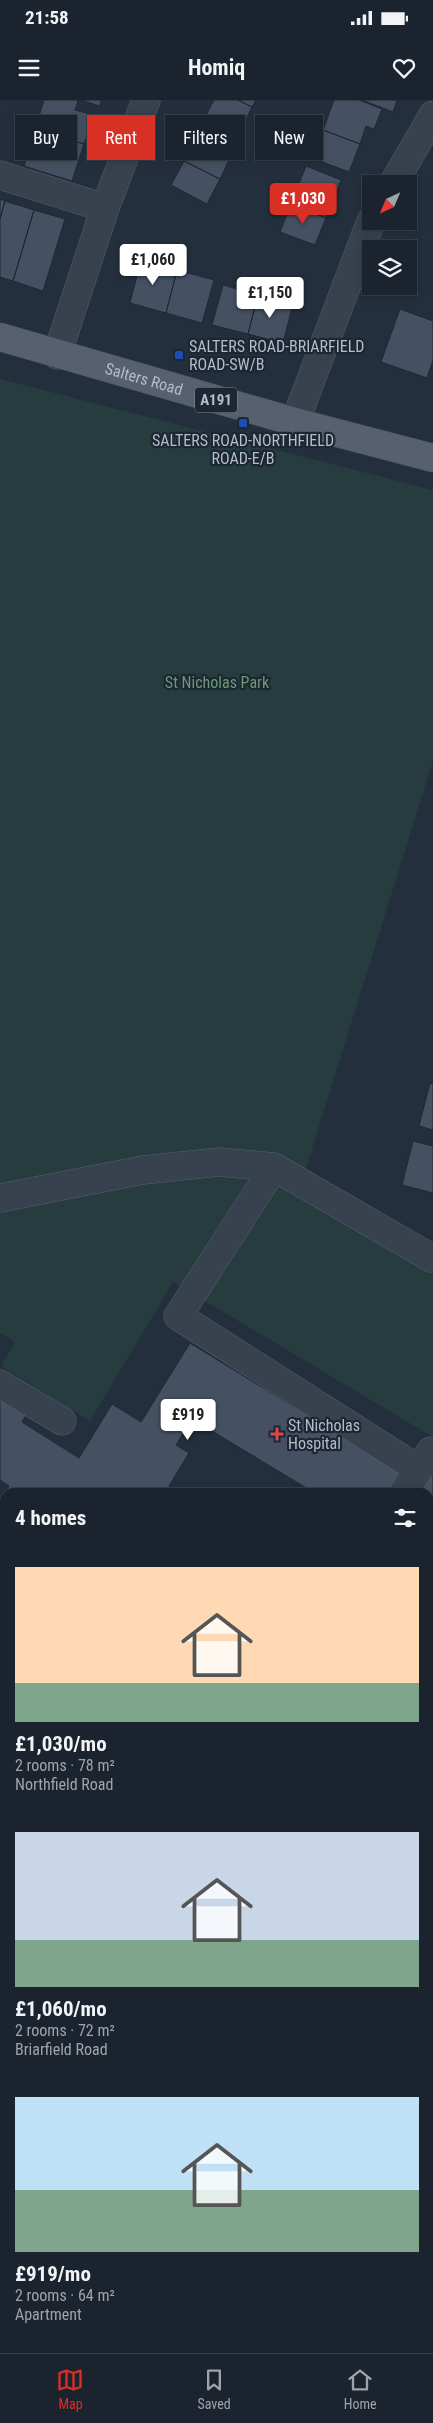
<!DOCTYPE html>
<meta charset="utf-8">
<style>
body{margin:0;font-family:"Roboto Condensed",sans-serif;background:#282f3a;color:#f1f3f6;height:100vh;display:flex;flex-direction:column;font-size:19px;white-space:nowrap}
*{box-sizing:border-box;margin:0}
p{font-size:16px;color:#a0a4aa}
.icon{flex:none;width:28px;height:28px;fill:none;stroke:currentColor;stroke-width:2;stroke-linecap:round;stroke-linejoin:round}
.map{position:relative;flex:1;overflow:hidden}
.drawer{position:absolute;left:0px;top:1388px;width:434px;height:866px;display:flex;flex-direction:column;background:#1b232e;border-radius:15px 15px 0 0;box-shadow:0 2px 8px #0003,0 0 0 1px #39404a}
.drawer>*{flex:none}
.top-card{position:absolute;left:15px;top:15px;width:404px;height:45px;display:flex;gap:10px}
.needle{width:32px;rotate:224deg}
.fabs{position:absolute;left:362px;top:75px;display:grid;gap:10px}
.fabs a{display:grid;place-items:center;width:55px;height:55px;border-radius:0px;background:#1b232e;box-shadow:0 2px 8px #0003,0 0 0 1px #39404a;font-size:25px}
.price{position:absolute;translate:-50% -42px;padding:0 11px;border-radius:5px;background:#fff;color:#222;font-size:16px;line-height:32px;filter:drop-shadow(0 1px 2px #0008)}
.price::after{content:'';position:absolute;left:50%;top:30px;width:15px;height:11px;margin-left:-8px;background:inherit;clip-path:polygon(0 0,100% 0,50% 100%)}
.price.active{background:#d93025;color:#fff}
ul{padding:0;list-style:none}
li{display:grid;align-content:center;gap:10px;height:265px;padding:0 15px}
li span{display:grid;place-items:center;height:155px;border-radius:0px;color:#555}
li>.icon{margin-inline-start:auto}
span .icon{width:90px;height:90px;fill:#fffc;stroke-width:1}
li b{font-size:21px}
h2{display:flex;justify-content:space-between;align-items:center;height:60px;padding:0 15px;font-size:21px}
.tag{padding:0 18px;border-radius:0px;background:#1b232e;box-shadow:0 2px 8px #0003,0 0 0 1px #39404a;font-size:18px;line-height:45px}
.tag.active{background:#d93025;color:#fff}
.status{display:flex;justify-content:space-between;align-items:center;height:35px;padding:0 25px;background:#1b232e;direction:ltr}
.status svg{height:14px;fill:currentColor}
header{display:flex;justify-content:space-between;align-items:center;height:65px;padding:0 15px;background:#1b232e;font-size:22px;font-weight:700}
.tab-bar{display:flex;justify-content:space-around;align-items:center;height:70px;border-top:1px solid #39404a;background:#1b232e;font-size:14px;color:#a0a4aa}
.tab-bar a{display:grid;justify-items:center;gap:2px}
.tab-bar .active{color:#d93025}
.map>svg:first-child{display:block}
.green{fill:#263c3f}
.building{fill:#455162;stroke:#1f2835}
.lines{fill:none;stroke-linecap:round;stroke-linejoin:round}
.minor-casing{stroke:#565f6c;stroke-width:29}
.major-casing{stroke:#414a57;stroke-width:29}
.path{stroke:#44595c;stroke-width:3;stroke-dasharray:4 4;stroke-linecap:butt}
.minor{stroke:#38414e;stroke-width:28}
.major{stroke:#56606e;stroke-width:28}
.transit-dot{fill:#1a4fb4;stroke:#1d2633;stroke-width:2}
.health-dot{fill:#e0444e;stroke:#1d2633;stroke-width:2}
.labels{text-anchor:middle;stroke-width:4.5;stroke-linejoin:round;paint-order:stroke}
.shield{fill:#1d2633;stroke:#878f9c;stroke-width:1}
.shield-label{font-size:15px;font-weight:bold;fill:#b4bcc9}
.poi-label{font-size:16px;fill:#b4bcc9;stroke:#1d2633;text-anchor:start}
.street-label{font-size:16px;fill:#b4bcc9;stroke:#1d2633}
.park-label{font-size:16px;fill:#6b9a76;stroke:#1d2633}
</style>
<div class="status"><b>21:58</b><svg viewBox="0 0 49 12"><path d="M0 12V9h3v3zM5 12V6h3v6zM10 12V3h3v9zM15 12V0h3v12zM26 1h20v11H26zM47 4h2v5h-2z"/></svg></div>
<header><svg class="icon" aria-label="menu" viewBox="0 0 24 24"><path d="M4 6h16M4 12h16M4 18h16"/></svg>Homiq<svg class="icon" aria-label="heart" viewBox="0 0 24 24"><path d="M12 20l-8-8c-3-5 5-10 8-4 3-6 11-1 8 4z"/></svg></header>
<div class="map">
<svg width="433" height="2253" viewBox="0 0 433 2253">
<rect width="100%" height="100%" fill="#242f3e"/>
<path class="green" d="M 0,279 L 433,390 L 433,661 L 297,1097 L 433,1175 L 433,1337 L 173,1182 L 90,1321 L 1,1266 L 15,1242 L 0,1233 Z
M 5,1958 L 5,2249 L 140,2249 L 142,2253 L 0,2253 L 0,1973 Z
M 433,2154 L 433,2253 L 408,2253 L 403,2249 L 429,2249 L 429,2162 Z"/>
<path class="building" d="M 44,0 L 76,0 L 78,1 L 75,10 L 94,15 L 84,44 L 35,29 Z
M 81,0 L 101,0 L 100,6 Z
M 214,0 L 238,0 L 252,7 L 235,41 L 202,23 Z
M 238,0 L 256,0 L 252,7 Z
M 334,0 L 359,0 L 382,9 L 374,29 L 366,26 L 360,44 L 323,30 Z
M 362,0 L 397,0 L 393,12 Z
M 201,28 L 236,46 L 220,79 L 184,61 Z
M 35,29 L 84,44 L 72,81 L 24,66 Z
M 323,30 L 360,44 L 349,72 L 312,58 Z
M 184,61 L 220,79 L 207,104 L 171,85 Z
M 306,66 L 341,80 L 326,118 L 291,104 Z
M 0,99 L 5,101 L 0,119 Z
M 5,101 L 34,110 L 13,181 L 0,177 L 0,119 Z
M 291,104 L 326,118 L 315,145 L 280,132 Z
M 34,110 L 65,119 L 43,191 L 13,181 Z
M 141,160 L 177,170 L 166,213 L 130,203 Z
M 177,170 L 214,180 L 202,223 L 166,213 Z
M 223,185 L 258,195 L 248,234 L 212,225 Z
M 258,195 L 293,204 L 283,243 L 248,234 Z
M 400,209 L 433,221 L 433,260 L 427,278 L 381,262 Z
M 430,983 L 433,984 L 433,1030 L 419,1026 Z
M 413,1041 L 433,1046 L 433,1093 L 402,1085 Z
M 190,1243 L 405,1375 L 394,1392 L 313,1392 L 192,1319 L 176,1345 L 189,1353 L 169,1386 L 180,1392 L 5,1392 L 5,1430 L 0,1427 L 0,1400 L 9,1386 L 0,1380 L 0,1294 L 28,1312 L 22,1322 L 79,1358 L 112,1304 L 141,1322 Z
M 433,1365 L 433,1471 L 429,1468 L 429,1392 L 415,1392 Z
M 0,1482 L 5,1482 L 5,1502 L 0,1501 Z
M 429,1517 L 433,1519 L 433,1737 L 429,1744 Z
M 0,1527 L 5,1530 L 5,1645 L 0,1654 Z
M 203,2249 L 237,2249 L 235,2253 L 210,2253 Z
M 271,2249 L 379,2249 L 386,2253 L 278,2253 Z"/>
<g class="lines">
<defs>
<path id="minor" d="M 0,75 L 105,108
M 393,84 L 433,15
M 57,255 L 105,108 L 146,0
M 295,322 L 371,121
M 274,1067 L 178,1216 L 418,1369
M 0,1098 L 143,1070 L 219,1062 L 274,1067 L 433,1159
M 0,1284 L 62,1321
M 404,1392 L 431,1351 L 433,1352
M 0,1749 L 5,1752
M 429,1800 L 433,1796
M 429,1876 L 433,1878
M 0,1920 L 5,1906
M 429,2007 L 433,2008
M 154,2249 L 155,2253"/>
<g id="major">
<path id="s1" d="M 0,237 L 295,322 L 433,358"/>
</g>
</defs>
<use href="#minor" class="minor-casing"/>
<use href="#major" class="major-casing"/>
<path class="path" d="M 16,2249 L 18,2253"/>
<use href="#minor" class="minor"/>
<use href="#major" class="major"/>
</g>
<g class="transit-dot">
<rect x="174" y="250" width="10" height="10" rx="2.5"/>
<rect x="238" y="318" width="10" height="10" rx="2.5"/>
</g>
<path class="health-dot" d="M274.5 1326.5h5v5h5v5h-5v5h-5v-5h-5v-5h5z"/>
<g class="labels">
<rect class="shield" x="195" y="287.5" width="42" height="25" rx="4"/>
<g class="shield-label">
<text x="216" y="305">A191</text>
</g>
<g class="poi-label">
<text x="189" y="252">SALTERS ROAD-BRIARFIELD<tspan x="189" dy="18">ROAD-SW/B</tspan></text>
<text x="243" y="346" text-anchor="middle">SALTERS ROAD-NORTHFIELD<tspan x="243" dy="18">ROAD-E/B</tspan></text>
<text x="288" y="1331">St Nicholas<tspan x="288" dy="18">Hospital</tspan></text>
</g>
<g class="street-label">
<text dy="6" stroke="none"><textPath href="#s1" startOffset="150">Salters Road</textPath></text>
</g>
<g class="park-label">
<text x="217" y="588">St Nicholas Park</text>
</g>
</g>
</svg>
<div class="fabs">
<a><svg class="needle" viewBox="-14 -14 28 28"><path d="M0-13l5 13h-10z" fill="#e53935"/><path d="M0 13l5-13h-10z" fill="#a0a4aa"/></svg></a>
<a><svg class="icon" aria-label="layers" viewBox="0 0 24 24"><path d="M12 4l9 5-9 5-9-5zM3 14l9 5 9-5"/></svg></a>
</div>
<b class="price active" style="left:303px;top:125px">£1,030</b>
<b class="price" style="left:153px;top:186px">£1,060</b>
<b class="price" style="left:270px;top:219px">£1,150</b>
<b class="price" style="left:188px;top:1341px">£919</b>
<div class="top-card">
<a class="tag">Buy</a>
<a class="tag active">Rent</a>
<a class="tag">Filters</a>
<a class="tag">New</a>
</div>
<section class="drawer">
<h2>4 homes<svg class="icon" aria-label="filters" viewBox="0 0 24 24"><path d="M4 7h16M4 17h16"/><circle cx="9" cy="7" r="2"/><circle cx="15" cy="17" r="2"/></svg></h2>
<ul>
<li><span style="background:linear-gradient(#ffd9b3 75%,#7fa58c 0)"><svg class="icon" aria-label="home" viewBox="0 0 24 24"><path d="M3 11l9-7 9 7M6 9v11h12V9"/></svg></span><div><b>£1,030/mo</b><p>2 rooms · 78 m²</p><p>Northfield Road</p></div></li>
<li><span style="background:linear-gradient(#c9d6e8 70%,#7fa58c 0)"><svg class="icon" aria-label="home" viewBox="0 0 24 24"><path d="M3 11l9-7 9 7M6 9v11h12V9"/></svg></span><div><b>£1,060/mo</b><p>2 rooms · 72 m²</p><p>Briarfield Road</p></div></li>
<li><span style="background:linear-gradient(#bfe0f5 60%,#7fa58c 0)"><svg class="icon" aria-label="home" viewBox="0 0 24 24"><path d="M3 11l9-7 9 7M6 9v11h12V9"/></svg></span><div><b>£919/mo</b><p>2 rooms · 64 m²</p><p>Apartment</p></div></li>
</ul>
</section>
</div>
<nav class="tab-bar">
<a class="active"><svg class="icon" aria-label="map" viewBox="0 0 24 24"><path d="M3 6l6-2 6 2 6-2v14l-6 2-6-2-6 2zM9 4v14M15 6v14"/></svg>Map</a>
<a><svg class="icon" aria-label="saved" viewBox="0 0 24 24"><path d="M7 4h10v16l-5-4-5 4z"/></svg>Saved</a>
<a><svg class="icon" aria-label="home" viewBox="0 0 24 24"><path d="M3 11l9-7 9 7M6 9v11h12V9"/></svg>Home</a>
</nav>
